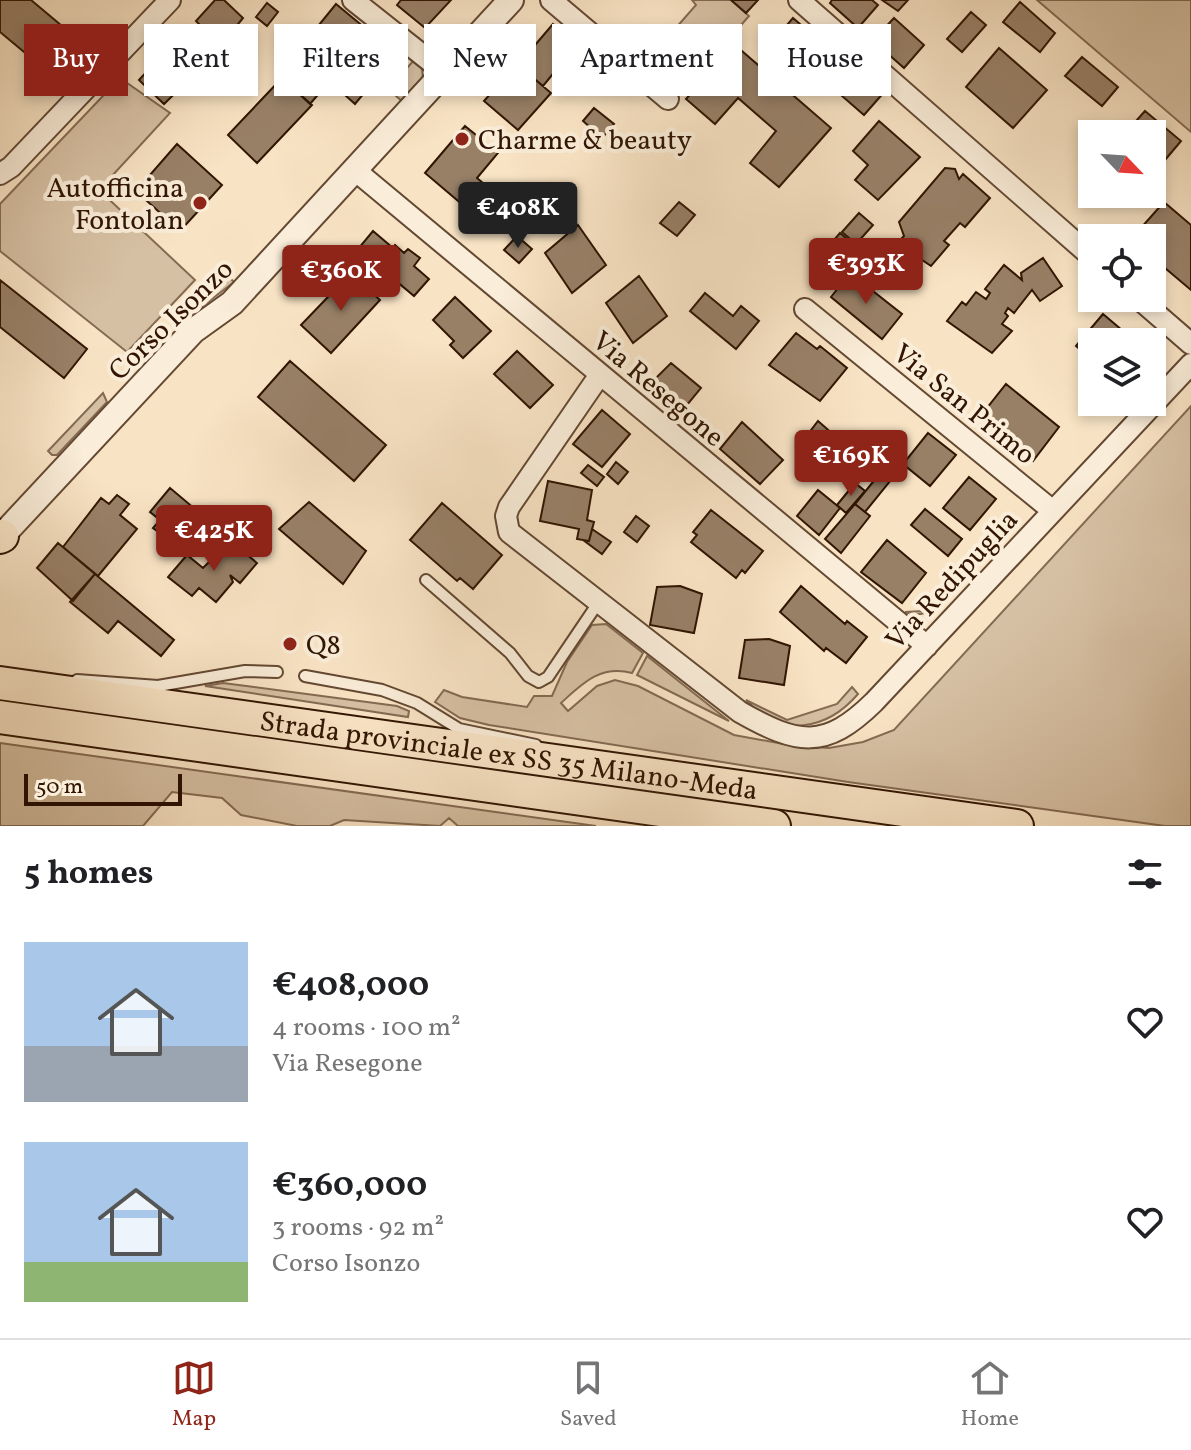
<!DOCTYPE html>
<meta charset="utf-8">
<style>
body{margin:0;font-family:Vollkorn,serif;background:#f2f2f2;color:#202124;height:100vh;display:flex;flex-direction:column;font-size:30px;white-space:nowrap}
*{box-sizing:border-box;margin:0}
p{font-size:26px;color:#757577}
.icon{flex:none;width:44px;height:44px;fill:none;stroke:currentColor;stroke-width:2;stroke-linecap:round;stroke-linejoin:round}
.map{position:relative;height:826px;overflow:hidden}
.side{display:flex;flex-direction:column;background:#fff;flex:1}
.side>*{flex:none}
.hud{position:absolute;left:24px;top:24px;width:1144px;height:72px;display:flex;gap:16px}
.needle{width:52px;rotate:115deg}
.fabs{position:absolute;left:1078px;top:120px;display:grid;gap:16px}
.fabs a{display:grid;place-items:center;width:88px;height:88px;border-radius:0px;background:#fff;box-shadow:0 4px 12px #0003;font-size:40px}
.scale{position:absolute;left:24px;bottom:20px;width:158px;box-sizing:border-box;padding-left:8px;border:4px solid #311502;border-top:0;font-size:22px;line-height:28px;white-space:nowrap;color:#311502;-webkit-text-stroke:6px #faedd9;paint-order:stroke}
.price{position:absolute;translate:-50% -68px;padding:0 18px;border-radius:8px;background:#8f2418;color:#fff;font-size:26px;line-height:52px;filter:drop-shadow(0 2px 4px #0008)}
.price::after{content:'';position:absolute;left:50%;top:48px;width:24px;height:18px;margin-left:-12px;background:inherit;clip-path:polygon(0 0,100% 0,50% 100%)}
.price.active{background:#222;color:#fff}
ul{padding:0;list-style:none}
li{display:flex;align-items:center;gap:24px;height:200px;padding:0 24px}
li span{display:grid;place-items:center;flex:none;width:224px;height:160px;border-radius:0px;color:#555}
li>.icon{margin-inline-start:auto}
span .icon{width:96px;height:96px;fill:#fffc;stroke-width:1}
li b{font-size:34px}
h2{display:flex;justify-content:space-between;align-items:center;height:96px;padding:0 24px;font-size:34px}
.tag{padding:0 28px;border-radius:0px;background:#fff;box-shadow:0 4px 12px #0003;font-size:28px;line-height:72px}
.tag.active{background:#8f2418;color:#fff}
.tab-bar{display:flex;justify-content:space-around;align-items:center;height:112px;border-top:2px solid #e0e0e0;background:#fff;font-size:22px;color:#757577}
.tab-bar a{display:grid;justify-items:center;gap:4px}
.tab-bar .active{color:#8f2418}
.map>svg:first-child{display:block}
.green{fill:#d6c0a3;stroke:#846a52;stroke-width:2}
.building{fill:#988067;stroke:#311502;stroke-width:2}
.lines{fill:none;stroke-linecap:round;stroke-linejoin:round}
.service-casing{stroke:#634832;stroke-width:14}
.minor-casing{stroke:#634832;stroke-width:24}
.tertiary-casing{stroke:#634832;stroke-width:28}
.trunk-casing{stroke:#311502;stroke-width:36}
.service{stroke:#faedd9;stroke-width:10}
.minor{stroke:#faedd9;stroke-width:20}
.tertiary{stroke:#faedd9;stroke-width:24}
.trunk{stroke:#f8e3c4;stroke-width:32}
.poi-dot{fill:#8f2418;stroke:#faedd9;stroke-width:3}
.labels{text-anchor:middle;stroke-width:8;stroke-linejoin:round;paint-order:stroke}
.poi-label{font-size:28px;fill:#311502;stroke:#faedd9;text-anchor:start}
.street-label{font-size:28px;fill:#311502;stroke:#faedd9}
</style>
<div class="map">
<svg width="1191" height="826" viewBox="0 0 1191 826">
<rect width="100%" height="100%" fill="#f8e3c4"/>
<filter id="stains"><feTurbulence type="fractalNoise" baseFrequency=".0025" numOctaves="4"/><feColorMatrix values="0 0 0 0 .2 0 0 0 0 .09 0 0 0 0 .02 0 0 0 .5 -.17"/></filter>
<radialGradient id="worn" r=".72"><stop offset=".6" stop-color="#630" stop-opacity="0"/><stop offset="1" stop-color="#630" stop-opacity=".3"/></radialGradient>
<path class="green" d="M 692,0 L 731,0 L 749,16 L 682,92 L 646,62 L 696,5 Z
M 1037,0 L 1191,0 L 1191,132 Z
M 415,59 L 422,68 L 423,79 L 403,102 L 388,89 Z
M 120,78 L 170,113 L 99,190 L 195,280 L 127,352 L 0,251 L 0,204 Z
M 220,269 L 234,282 L 181,323 L 174,317 Z
M 103,393 L 107,402 L 57,455 L 52,455 L 48,451 Z
M 1191,406 L 1191,826 L 1165,826 L 848,782 L 489,725 L 460,718 L 435,702 L 444,690 L 462,697 L 527,707 L 534,696 L 552,696 L 567,662 L 592,625 L 606,624 L 643,653 L 632,673 C 600,665 583,683 561,703 L 568,711 L 597,686 L 615,680 L 638,686 L 734,735 L 789,745 L 829,748 L 863,742 L 894,730 Z
M 964,565 L 970,569 C 953,588 933,624 905,612 L 923,611 Z
M 647,656 L 729,721 L 637,675 Z
M 223,683 L 397,706 L 409,711 L 408,717 L 205,686 Z
M 852,687 L 858,694 C 827,730 781,739 746,700 L 787,720 L 837,704 Z
M 0,743 L 596,826 L 458,826 L 449,818 L 440,826 L 344,820 L 330,826 L 297,826 L 241,815 L 222,798 L 172,792 L 143,826 L 0,826 Z"/>
<path class="building" d="M 0,0 L 31,0 L 75,37 L 47,71 L 0,32 Z
M 215,0 L 224,0 L 243,18 L 207,62 L 195,51 L 203,41 L 193,33 L 200,25 L 196,21 Z
M 401,0 L 451,0 L 425,28 L 397,5 Z
M 731,0 L 758,0 L 746,13 Z
M 832,0 L 872,0 L 878,5 L 858,28 L 830,3 Z
M 882,0 L 908,0 L 898,11 Z
M 1020,2 L 1055,33 L 1040,52 L 1003,22 Z
M 267,3 L 278,12 L 267,26 L 256,17 Z
M 336,4 L 405,61 L 382,87 L 374,81 L 355,104 L 297,52 Z
M 971,12 L 986,25 L 962,52 L 947,39 Z
M 793,18 L 829,49 L 811,70 L 775,39 Z
M 894,18 L 924,45 L 904,68 L 878,45 L 887,35 L 882,31 Z
M 553,24 L 610,73 L 594,91 L 561,64 L 543,86 L 518,65 Z
M 735,45 L 831,128 L 779,187 L 750,163 L 776,131 L 738,98 L 715,124 L 686,99 Z
M 999,48 L 1047,90 L 1013,128 L 966,87 Z
M 176,51 L 186,60 L 195,51 L 207,62 L 164,104 L 139,80 L 164,53 L 169,59 Z
M 297,52 L 328,83 L 310,104 L 281,77 L 296,59 Z
M 1082,57 L 1118,87 L 1102,106 L 1065,76 Z
M 517,64 L 551,93 L 518,130 L 484,101 Z
M 864,71 L 886,90 L 864,115 L 842,96 Z
M 282,78 L 312,105 L 257,163 L 228,135 Z
M 594,108 L 614,124 L 602,138 L 583,121 Z
M 1145,111 L 1181,141 L 1165,160 L 1152,149 L 1152,134 L 1132,134 L 1128,130 Z
M 879,121 L 920,157 L 878,200 L 855,180 L 868,165 L 853,151 Z
M 465,126 L 498,153 L 477,178 L 503,200 L 483,222 L 425,173 Z
M 177,144 L 222,185 L 180,231 L 136,191 Z
M 945,168 L 955,169 L 959,179 L 963,174 L 990,198 L 965,227 L 960,223 L 944,241 L 949,245 L 931,266 L 897,243 L 904,236 L 899,222 Z
M 679,202 L 695,215 L 677,236 L 660,223 Z
M 1164,202 L 1191,225 L 1191,290 L 1152,257 L 1152,238 L 1132,238 Z
M 859,213 L 873,225 L 856,244 L 842,232 Z
M 578,225 L 606,265 L 572,293 L 545,253 Z
M 373,231 L 393,248 L 395,245 L 404,253 L 408,249 L 420,258 L 414,266 L 429,279 L 414,296 L 358,249 Z
M 840,233 L 855,246 L 842,260 L 828,247 Z
M 517,236 L 532,249 L 519,263 L 504,250 Z
M 1043,258 L 1062,286 L 1040,301 L 1032,290 L 1014,313 L 1008,308 L 1005,313 L 1008,316 L 1002,324 L 1012,331 L 992,353 L 947,321 L 962,302 L 966,305 L 976,292 L 986,299 L 990,293 L 985,289 L 1004,265 L 1022,280 L 1021,273 Z
M 351,273 L 380,300 L 331,353 L 301,325 Z
M 850,273 L 902,314 L 882,339 L 831,297 Z
M 639,276 L 667,316 L 633,343 L 606,303 Z
M 0,280 L 87,349 L 64,378 L 0,327 Z
M 705,293 L 733,316 L 741,306 L 759,321 L 736,349 L 690,311 Z
M 455,297 L 491,331 L 463,358 L 450,345 L 454,341 L 433,320 Z
M 1103,314 L 1136,342 L 1092,342 L 1092,360 L 1076,346 Z
M 796,333 L 817,349 L 820,346 L 847,368 L 820,401 L 769,365 Z
M 517,351 L 553,385 L 530,408 L 494,374 Z
M 290,361 L 386,445 L 354,481 L 258,397 Z
M 671,363 L 701,388 L 682,411 L 649,385 Z
M 1006,384 L 1059,427 L 1033,461 L 979,418 Z
M 602,410 L 630,434 L 602,467 L 573,444 Z
M 818,421 L 834,435 L 821,451 L 805,438 Z
M 742,422 L 783,460 L 760,484 L 720,449 Z
M 928,433 L 956,455 L 930,486 L 903,464 Z
M 616,462 L 628,472 L 618,484 L 607,474 Z
M 588,465 L 604,477 L 597,486 L 581,473 Z
M 881,472 L 891,480 L 865,512 L 855,504 Z
M 969,477 L 996,499 L 970,530 L 943,508 Z
M 548,481 L 592,490 L 587,520 L 594,522 L 589,541 L 577,539 L 579,529 L 540,521 Z
M 855,483 L 865,491 L 846,513 L 837,505 Z
M 170,488 L 195,509 L 189,516 L 204,529 L 194,542 L 188,537 L 180,547 L 153,528 L 160,520 L 150,512 Z
M 818,490 L 840,508 L 819,535 L 797,516 Z
M 117,495 L 129,504 L 120,515 L 137,529 L 98,576 L 63,547 L 101,498 L 109,504 Z
M 309,502 L 366,551 L 343,584 L 279,529 Z
M 442,503 L 502,555 L 473,589 L 460,578 L 457,581 L 410,540 Z
M 855,504 L 870,516 L 841,553 L 825,539 Z
M 925,509 L 962,539 L 948,556 L 911,525 Z
M 711,510 L 763,551 L 745,573 L 742,570 L 736,578 L 691,542 L 697,535 L 693,532 Z
M 636,516 L 649,526 L 637,542 L 624,532 Z
M 592,529 L 611,542 L 602,554 L 583,540 L 589,541 Z
M 887,540 L 926,573 L 902,603 L 861,572 Z
M 232,542 L 257,563 L 240,583 L 230,575 L 233,582 L 216,602 L 199,588 L 192,596 L 168,577 L 187,555 L 203,568 L 209,562 L 212,565 Z
M 58,543 L 95,574 L 73,601 L 37,568 Z
M 95,574 L 174,640 L 161,656 L 118,621 L 108,633 L 70,602 Z
M 680,586 L 702,594 L 694,633 L 650,625 L 657,587 Z
M 801,586 L 845,624 L 847,621 L 867,637 L 846,663 L 826,648 L 824,651 L 780,612 Z
M 769,639 L 790,646 L 784,685 L 739,678 L 745,640 Z"/>
<g class="lines">
<defs>
<path id="service" d="M 426,580 L 510,653 L 528,676 L 539,682 L 548,677 L 598,603
M 305,676 L 382,690 L 417,703 L 459,729 L 536,745
M 77,680 L 158,686 L 245,671 L 277,672"/>
<path id="minor" d="M 353,0 L 445,73
M 551,0 L 668,99
M 799,0 L 1092,257
M 356,171 L 927,646
M 0,174 L 11,167 L 170,0
M 1138,298 L 1191,344
M 805,309 L 1053,511
M 599,376 L 509,507 L 506,516 L 509,532 L 740,712 C 798,745 825,750 874,702 L 1191,364"/>
<path id="tertiary" d="M 0,538 L 193,331 L 232,303 L 511,0"/>
<g id="trunk">
<path d="M 0,537 L 2,536"/>
<path id="s1" d="M 0,683 L 1017,826"/>
<path d="M 0,717 L 774,826"/>
</g>
</defs>
<use href="#service" class="service-casing"/>
<use href="#minor" class="minor-casing"/>
<use href="#tertiary" class="tertiary-casing"/>
<use href="#trunk" class="trunk-casing"/>
<use href="#service" class="service"/>
<use href="#minor" class="minor"/>
<use href="#tertiary" class="tertiary"/>
<use href="#trunk" class="trunk"/>
</g>
<g class="poi-dot">
<circle cx="462" cy="139" r="8"/>
<circle cx="200" cy="203" r="8"/>
<circle cx="290" cy="644" r="8"/>
</g>
<g class="labels">
<g class="poi-label">
<text x="478" y="149">Charme &amp; beauty</text>
<text x="184" y="197" text-anchor="end">Autofficina<tspan x="184" dy="32">Fontolan</tspan></text>
<text x="306" y="654">Q8</text>
</g>
<g class="street-label">
<text transform="translate(170 319) rotate(-44)" y="10">Corso Isonzo</text>
<text transform="translate(659 388) rotate(40)" y="10">Via Resegone</text>
<text transform="translate(965 403) rotate(39)" y="10">Via San Primo</text>
<text transform="translate(951 579) rotate(-47)" y="10">Via Redipuglia</text>
<text dy="10" stroke="none"><textPath href="#s1" startOffset="514">Strada provinciale ex SS 35 Milano-Meda</textPath></text>
</g>
</g>
<rect width="100%" height="100%" filter="url(#stains)"/>
<rect width="100%" height="100%" fill="url(#worn)"/>
</svg>
<div class="fabs">
<a><svg class="needle" viewBox="-14 -14 28 28"><path d="M0-13l5 13h-10z" fill="#e53935"/><path d="M0 13l5-13h-10z" fill="#757577"/></svg></a>
<a><svg class="icon" aria-label="locate" viewBox="0 0 24 24"><circle cx="12" cy="12" r="6"/><path d="M12 2v4M12 18v4M2 12h4M18 12h4"/></svg></a>
<a><svg class="icon" aria-label="layers" viewBox="0 0 24 24"><path d="M12 4l9 5-9 5-9-5zM3 14l9 5 9-5"/></svg></a>
</div>
<div class="scale">50 m</div>
<b class="price active" style="left:518px;top:250px">€408K</b>
<b class="price" style="left:866px;top:306px">€393K</b>
<b class="price" style="left:341px;top:313px">€360K</b>
<b class="price" style="left:851px;top:498px">€169K</b>
<b class="price" style="left:214px;top:573px">€425K</b>
<div class="hud">
<a class="tag active">Buy</a>
<a class="tag">Rent</a>
<a class="tag">Filters</a>
<a class="tag">New</a>
<a class="tag">Apartment</a>
<a class="tag">House</a>
</div>
</div>
<section class="side">
<h2>5 homes<svg class="icon" aria-label="filters" viewBox="0 0 24 24"><path d="M4 7h16M4 17h16"/><circle cx="9" cy="7" r="2"/><circle cx="15" cy="17" r="2"/></svg></h2>
<ul>
<li><span style="background:linear-gradient(#a9c7e8 65%,#9aa5b1 0)"><svg class="icon" aria-label="home" viewBox="0 0 24 24"><path d="M3 11l9-7 9 7M6 9v11h12V9"/></svg></span><div><b>€408,000</b><p>4 rooms · 100 m²</p><p>Via Resegone</p></div><svg class="icon" aria-label="heart" viewBox="0 0 24 24"><path d="M12 20l-8-8c-3-5 5-10 8-4 3-6 11-1 8 4z"/></svg></li>
<li><span style="background:linear-gradient(#a9c7e8 75%,#8fb573 0)"><svg class="icon" aria-label="home" viewBox="0 0 24 24"><path d="M3 11l9-7 9 7M6 9v11h12V9"/></svg></span><div><b>€360,000</b><p>3 rooms · 92 m²</p><p>Corso Isonzo</p></div><svg class="icon" aria-label="heart" viewBox="0 0 24 24"><path d="M12 20l-8-8c-3-5 5-10 8-4 3-6 11-1 8 4z"/></svg></li>
</ul>
</section>
<nav class="tab-bar">
<a class="active"><svg class="icon" aria-label="map" viewBox="0 0 24 24"><path d="M3 6l6-2 6 2 6-2v14l-6 2-6-2-6 2zM9 4v14M15 6v14"/></svg>Map</a>
<a><svg class="icon" aria-label="saved" viewBox="0 0 24 24"><path d="M7 4h10v16l-5-4-5 4z"/></svg>Saved</a>
<a><svg class="icon" aria-label="home" viewBox="0 0 24 24"><path d="M3 11l9-7 9 7M6 9v11h12V9"/></svg>Home</a>
</nav>
